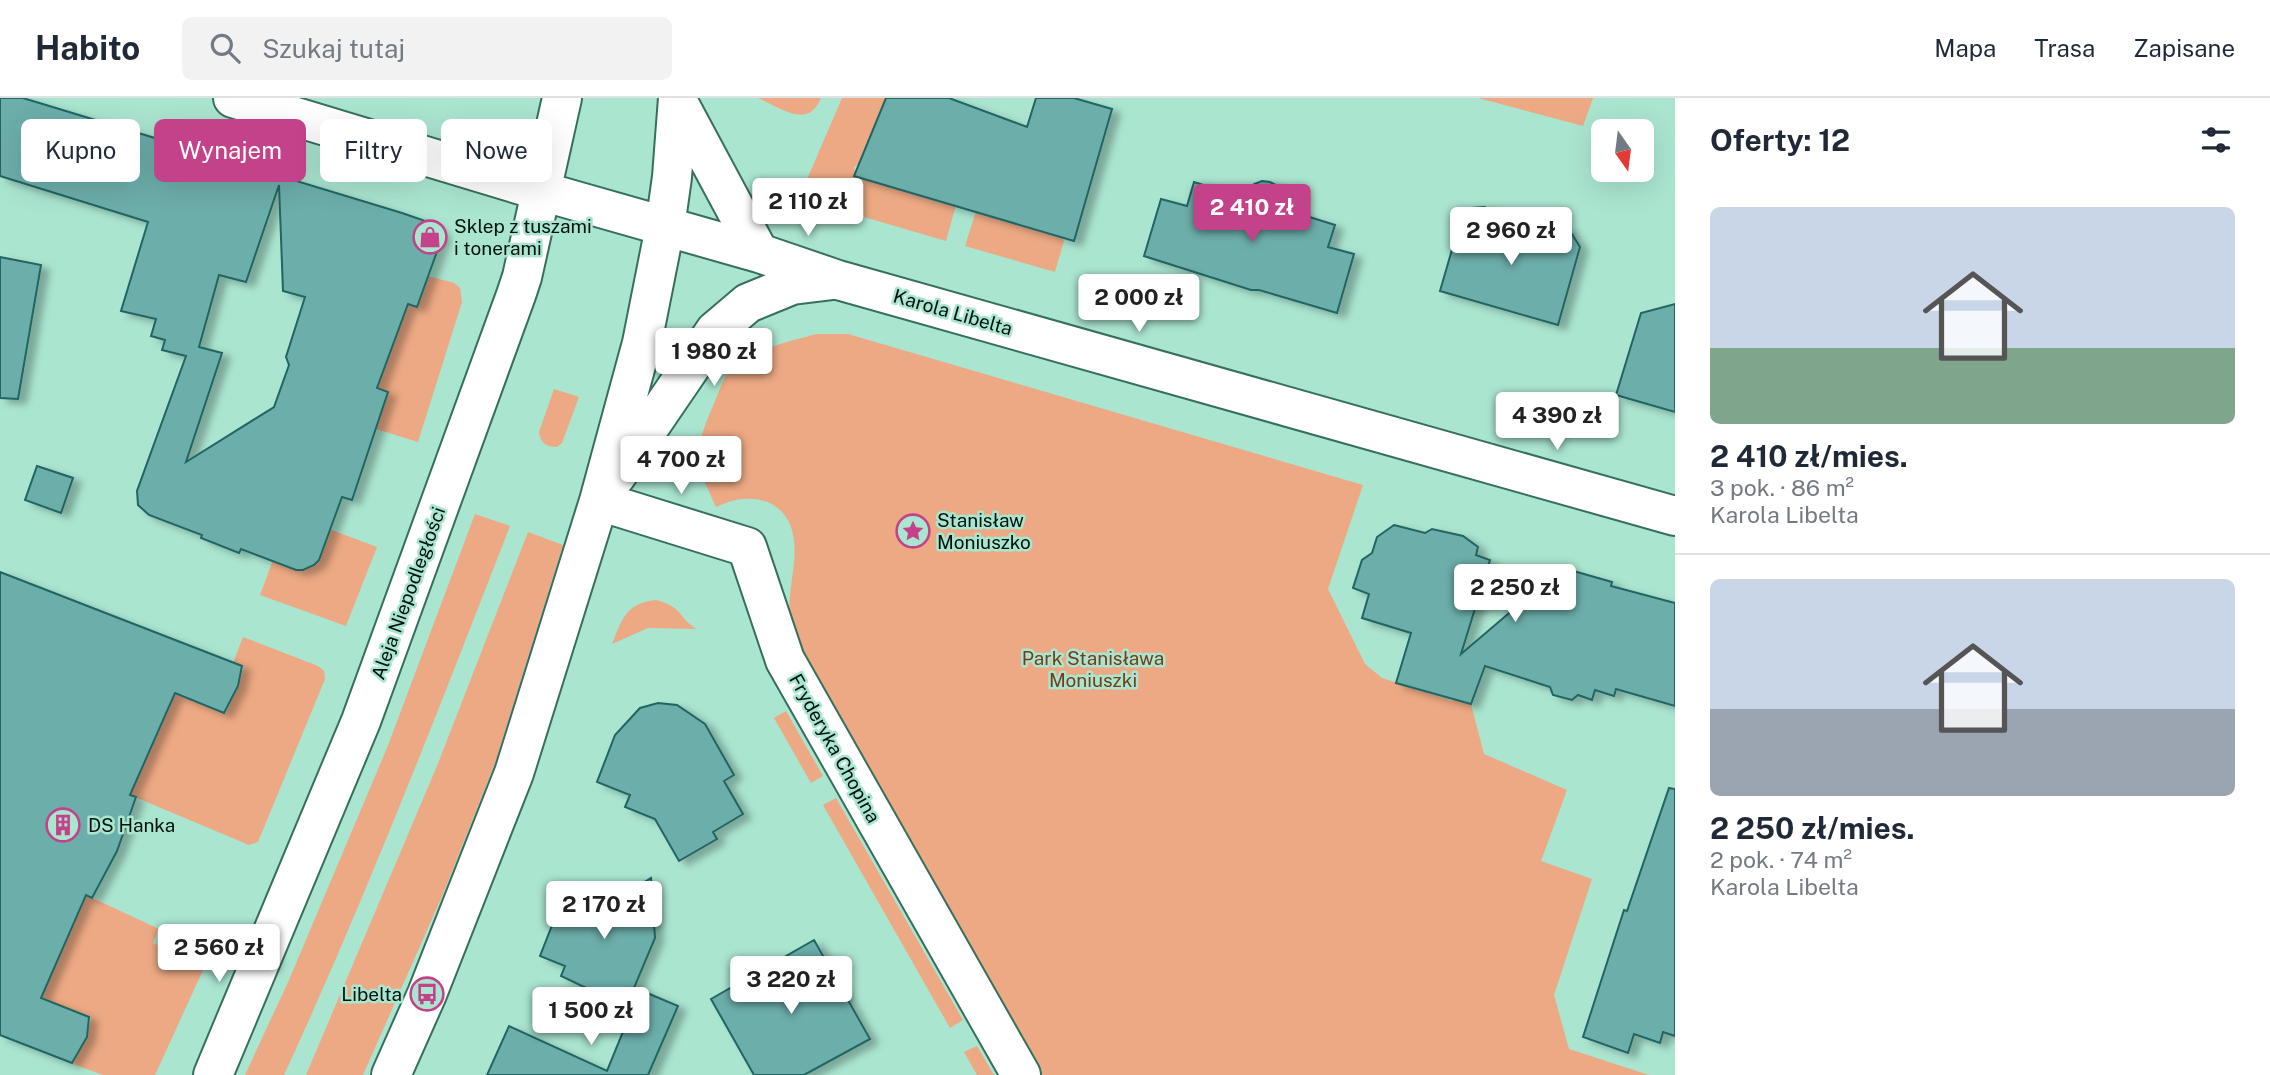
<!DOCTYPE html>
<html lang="pl">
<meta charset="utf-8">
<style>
body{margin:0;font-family:"Public Sans",sans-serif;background:#f2f2f3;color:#1f2937;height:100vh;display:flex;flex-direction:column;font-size:26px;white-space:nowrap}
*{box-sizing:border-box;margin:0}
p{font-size:23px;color:#747a83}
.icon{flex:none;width:38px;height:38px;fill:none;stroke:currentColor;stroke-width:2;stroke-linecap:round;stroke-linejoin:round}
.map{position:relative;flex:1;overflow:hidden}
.panel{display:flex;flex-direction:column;background:#fff;width:595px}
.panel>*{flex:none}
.top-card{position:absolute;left:21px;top:21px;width:665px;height:63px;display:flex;gap:14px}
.needle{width:46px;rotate:166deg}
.fabs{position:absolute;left:1591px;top:21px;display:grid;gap:14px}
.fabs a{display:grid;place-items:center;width:63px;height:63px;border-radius:10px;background:#fff;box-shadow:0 7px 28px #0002;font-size:35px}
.price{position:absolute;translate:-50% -60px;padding:0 16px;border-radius:7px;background:#fff;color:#222;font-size:23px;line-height:46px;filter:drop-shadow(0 2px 4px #0008)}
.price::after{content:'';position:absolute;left:50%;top:42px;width:21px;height:16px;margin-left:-10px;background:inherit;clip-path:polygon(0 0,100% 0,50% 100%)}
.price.current{background:#c44289;color:#fff}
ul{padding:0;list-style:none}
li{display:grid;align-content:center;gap:14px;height:371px;padding:0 35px}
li+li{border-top:2px solid #e0e1e3}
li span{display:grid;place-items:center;height:217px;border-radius:10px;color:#555}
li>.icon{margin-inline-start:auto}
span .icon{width:126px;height:126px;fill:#fffc;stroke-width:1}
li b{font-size:30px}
h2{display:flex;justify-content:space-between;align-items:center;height:84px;padding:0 35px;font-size:30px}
.tag{padding:0 24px;border-radius:10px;background:#fff;box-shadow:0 7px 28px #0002;font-size:24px;line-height:63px}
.tag.current{background:#c44289;color:#fff}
header{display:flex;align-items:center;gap:42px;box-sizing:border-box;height:98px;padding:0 35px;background:#fff;border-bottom:2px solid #e0e1e3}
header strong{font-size:33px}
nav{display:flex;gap:38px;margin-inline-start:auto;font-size:24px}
.search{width:490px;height:63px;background:#f2f2f3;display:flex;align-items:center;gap:18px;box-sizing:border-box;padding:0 24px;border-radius:10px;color:#747a83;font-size:26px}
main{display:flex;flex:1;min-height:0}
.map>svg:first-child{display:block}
.green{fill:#eca983}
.building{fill:#6caeaa;stroke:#206562;stroke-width:2;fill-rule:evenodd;filter:url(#shadow)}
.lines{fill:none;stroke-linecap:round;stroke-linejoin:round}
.minor-casing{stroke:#366f5d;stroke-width:42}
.minor{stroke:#fff;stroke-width:38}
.labels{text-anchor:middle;stroke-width:5;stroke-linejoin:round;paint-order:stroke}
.poi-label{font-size:19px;fill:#00120c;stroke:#aae5d0;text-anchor:start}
.street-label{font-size:19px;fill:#00120c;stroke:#aae5d0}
.park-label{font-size:19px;fill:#763c18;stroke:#aae5d0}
</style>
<header>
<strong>Habito</strong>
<div class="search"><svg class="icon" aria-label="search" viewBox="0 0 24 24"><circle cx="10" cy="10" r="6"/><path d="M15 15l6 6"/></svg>Szukaj tutaj</div>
<nav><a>Mapa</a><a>Trasa</a><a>Zapisane</a></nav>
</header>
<main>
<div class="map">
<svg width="1675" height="977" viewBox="0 0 1675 977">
<defs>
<filter id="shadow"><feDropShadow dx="8" dy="4.5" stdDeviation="3.5" flood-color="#0004"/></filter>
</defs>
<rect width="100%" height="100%" fill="#aae5d0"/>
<path class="green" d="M 758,0 L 821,0 C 808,32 781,10 758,0 Z
M 842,0 L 886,0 L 859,66 L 854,69 L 859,83 L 868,81 L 941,105 L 956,107 L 946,143 L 799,100 Z
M 1478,0 L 1593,0 L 1583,28 Z
M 976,113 L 1061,138 L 1064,143 L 1055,174 L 965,148 Z
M 428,178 L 454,185 L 460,190 L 462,204 L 418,344 L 376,331 L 388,294 L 377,290 L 408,206 L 417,209 Z
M 817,236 L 848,236 L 1363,387 L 1328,491 L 1365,566 L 1382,580 L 1453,603 L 1454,600 L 1471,606 L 1484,656 L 1567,692 L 1541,763 L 1592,781 L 1554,897 L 1569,951 L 1649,977 L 1038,977 L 799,556 C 796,544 792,531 790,519 C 787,494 797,468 794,443 C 790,400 749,392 716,409 C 695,364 693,354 713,308 C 717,298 721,287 726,278 C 740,255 792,242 817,236 Z
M 554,291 L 579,299 L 562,345 L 557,349 C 547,349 540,345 539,334 Z
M 475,416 L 510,428 C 438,613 367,797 284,977 L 245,977 L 289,882 L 387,650 Z
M 329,431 L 377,449 L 346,528 L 260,497 L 273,462 C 288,469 299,476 314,467 Z
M 528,434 L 563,447 L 495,665 L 443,796 L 363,977 L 306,977 L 437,668 Z
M 656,502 C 683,509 677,518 696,531 L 648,530 L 612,546 C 622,521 626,505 656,502 Z
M 243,539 L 318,568 L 324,573 L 325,581 L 258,744 L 249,747 L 130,697 L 175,595 L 226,615 L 238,588 L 244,569 L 233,565 Z
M 786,613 L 823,678 L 811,685 L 774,620 Z
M 836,700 L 963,922 L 950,930 L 823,707 Z
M 86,797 L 159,831 L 153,845 L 174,854 L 181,840 L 209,854 L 209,859 L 155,977 L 103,977 L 73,966 L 87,939 L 91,920 L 41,900 Z
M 977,948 L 994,977 L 977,977 L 964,954 Z"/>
<path class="building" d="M 0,0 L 23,0 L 402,115 L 434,126 L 443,137 L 417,209 L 408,206 L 377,290 L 388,294 L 352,402 L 342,399 L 319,462 L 314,467 L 303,472 L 296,472 L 241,451 L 239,455 L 201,440 L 202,437 L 149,417 L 138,407 L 137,393 L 186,258 L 162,252 L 165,242 L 151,238 L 156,221 L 121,213 L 148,124 L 0,78 ZM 279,87 L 283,193 L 305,199 L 286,259 L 289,267 L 274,309 L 186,364 L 222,255 L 199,249 L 219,177 L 246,184 Z
M 886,0 L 949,0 L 1027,29 L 1036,0 L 1074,0 L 1112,11 L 1074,143 L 854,78 Z
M 1262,83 L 1270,84 L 1278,88 L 1283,95 L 1287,112 L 1335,127 L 1328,149 L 1354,156 L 1337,215 L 1259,192 L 1251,192 L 1144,158 L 1161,101 L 1187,108 L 1194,84 L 1242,99 L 1254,86 Z
M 1485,109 L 1501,129 L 1544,141 L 1567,128 L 1580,149 L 1558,227 L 1440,193 L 1462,117 L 1471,110 Z
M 0,159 L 41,167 L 18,301 L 0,300 Z
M 1675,206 L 1675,314 L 1616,297 L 1641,215 Z
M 37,368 L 73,380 L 61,415 L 25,402 Z
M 1394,427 L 1425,435 L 1432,431 L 1463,438 L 1478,449 L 1476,457 L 1490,462 L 1461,556 L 1548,482 L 1551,483 L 1553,474 L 1568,478 L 1570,472 L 1612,484 L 1611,488 L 1675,505 L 1675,608 L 1616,591 L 1614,598 L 1595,592 L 1592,602 L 1578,597 L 1572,602 L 1553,597 L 1550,589 L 1485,568 L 1471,606 L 1396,585 L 1411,535 L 1362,520 L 1369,496 L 1353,490 L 1362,462 L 1372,455 L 1377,439 Z
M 0,474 L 242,568 L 238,588 L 224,615 L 175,595 L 130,697 L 136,699 L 117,753 L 92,800 L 86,797 L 41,900 L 89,919 L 87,939 L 72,965 L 0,937 Z
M 658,605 L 677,607 L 705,626 L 734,677 L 724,683 L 743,716 L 713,734 L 717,741 L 679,763 L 655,721 L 625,709 L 630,697 L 597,684 L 615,637 L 640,610 Z
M 1669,690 L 1675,691 L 1675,938 L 1663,934 L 1660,945 L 1634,936 L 1628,955 L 1583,939 L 1624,812 L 1627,813 Z
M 651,780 L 655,840 L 626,909 L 561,878 L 565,868 L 540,858 L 566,792 L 596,803 L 608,795 L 622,798 Z
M 814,842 L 870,941 L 804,977 L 754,977 L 711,901 Z
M 640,892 L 678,908 L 648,977 L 487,977 L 509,928 L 607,973 Z"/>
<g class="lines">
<defs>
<path id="minor" d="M 233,0 L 541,93 L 759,155 L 838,182 L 1675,418
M 678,4 L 759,155
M 616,378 L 715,233 L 748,205 L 792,187 L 833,182
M 599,403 L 747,449 L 785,562 L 1021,977
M 213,977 L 361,623 L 516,197 L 522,179 L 562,0
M 391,977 L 427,896 L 514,675 L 599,403 L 642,245 L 665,129 L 672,79 L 678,0"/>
</defs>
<use href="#minor" class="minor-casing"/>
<use href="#minor" class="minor"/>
</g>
<defs>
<symbol id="shop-ring" viewBox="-11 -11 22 22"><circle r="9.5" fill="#aae5d0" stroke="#c44289" stroke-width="1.5"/><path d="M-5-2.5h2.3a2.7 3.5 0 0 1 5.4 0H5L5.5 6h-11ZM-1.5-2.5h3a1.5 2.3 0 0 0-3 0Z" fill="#c44289"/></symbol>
<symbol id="sight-ring" viewBox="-11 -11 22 22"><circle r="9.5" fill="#aae5d0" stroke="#c44289" stroke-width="1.5"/><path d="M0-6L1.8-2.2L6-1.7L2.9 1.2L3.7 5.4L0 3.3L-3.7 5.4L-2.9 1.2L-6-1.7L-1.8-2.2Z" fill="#c44289"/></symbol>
<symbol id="building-ring" viewBox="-11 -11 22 22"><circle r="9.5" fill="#aae5d0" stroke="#c44289" stroke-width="1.5"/><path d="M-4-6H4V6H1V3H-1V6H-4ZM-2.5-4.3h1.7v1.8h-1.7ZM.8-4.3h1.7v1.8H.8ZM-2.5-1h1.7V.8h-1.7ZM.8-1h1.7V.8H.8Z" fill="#c44289"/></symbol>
<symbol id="bus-ring" viewBox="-11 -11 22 22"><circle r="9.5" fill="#aae5d0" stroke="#c44289" stroke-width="1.5"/><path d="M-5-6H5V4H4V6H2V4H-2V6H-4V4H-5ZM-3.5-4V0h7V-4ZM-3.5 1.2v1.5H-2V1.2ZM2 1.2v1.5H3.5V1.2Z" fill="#c44289"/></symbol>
</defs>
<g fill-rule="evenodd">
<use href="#shop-ring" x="411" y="120" width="38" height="38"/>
<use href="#sight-ring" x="894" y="414" width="38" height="38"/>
<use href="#building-ring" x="44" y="708" width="38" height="38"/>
<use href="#bus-ring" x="408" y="877" width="38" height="38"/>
</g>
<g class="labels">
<g class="poi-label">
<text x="454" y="135">Sklep z tuszami<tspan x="454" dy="22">i tonerami</tspan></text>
<text x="937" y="429">Stanisław<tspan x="937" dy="22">Moniuszko</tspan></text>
<text x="88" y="734">DS Hanka</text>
<text x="402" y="903" text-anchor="end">Libelta</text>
</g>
<g class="street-label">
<text transform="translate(953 214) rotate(16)" y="7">Karola Libelta</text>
<text transform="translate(408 495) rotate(-70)" y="7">Aleja Niepodległości</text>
<text transform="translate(835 650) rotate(61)" y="7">Fryderyka Chopina</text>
</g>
<g class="park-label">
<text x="1093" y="567">Park Stanisława<tspan x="1093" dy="22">Moniuszki</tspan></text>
</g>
</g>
</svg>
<div class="fabs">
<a><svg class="needle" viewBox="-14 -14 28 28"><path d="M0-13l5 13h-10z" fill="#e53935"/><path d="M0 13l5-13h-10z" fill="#747a83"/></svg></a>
</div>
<b class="price" style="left:808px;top:140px">2 110 zł</b>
<b class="price current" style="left:1252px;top:146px">2 410 zł</b>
<b class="price" style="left:1511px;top:169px">2 960 zł</b>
<b class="price" style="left:1139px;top:236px">2 000 zł</b>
<b class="price" style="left:714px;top:290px">1 980 zł</b>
<b class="price" style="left:1557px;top:354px">4 390 zł</b>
<b class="price" style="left:681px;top:398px">4 700 zł</b>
<b class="price" style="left:1515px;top:526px">2 250 zł</b>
<b class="price" style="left:604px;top:843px">2 170 zł</b>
<b class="price" style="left:219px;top:886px">2 560 zł</b>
<b class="price" style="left:791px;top:918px">3 220 zł</b>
<b class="price" style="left:591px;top:949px">1 500 zł</b>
<div class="top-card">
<a class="tag">Kupno</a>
<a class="tag current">Wynajem</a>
<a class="tag">Filtry</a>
<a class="tag">Nowe</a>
</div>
</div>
<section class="panel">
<h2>Oferty: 12<svg class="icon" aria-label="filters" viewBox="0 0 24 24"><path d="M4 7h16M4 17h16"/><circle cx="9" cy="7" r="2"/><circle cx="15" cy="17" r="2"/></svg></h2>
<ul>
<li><span style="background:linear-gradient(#c9d6e8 65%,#7fa58c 0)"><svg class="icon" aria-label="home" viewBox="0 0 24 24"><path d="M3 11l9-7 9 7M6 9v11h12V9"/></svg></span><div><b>2 410 zł/mies.</b><p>3 pok. · 86 m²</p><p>Karola Libelta</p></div></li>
<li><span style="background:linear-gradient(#c9d6e8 60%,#9aa5b1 0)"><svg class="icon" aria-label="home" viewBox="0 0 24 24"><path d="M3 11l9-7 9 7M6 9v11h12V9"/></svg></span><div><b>2 250 zł/mies.</b><p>2 pok. · 74 m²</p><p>Karola Libelta</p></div></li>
</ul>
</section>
</main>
